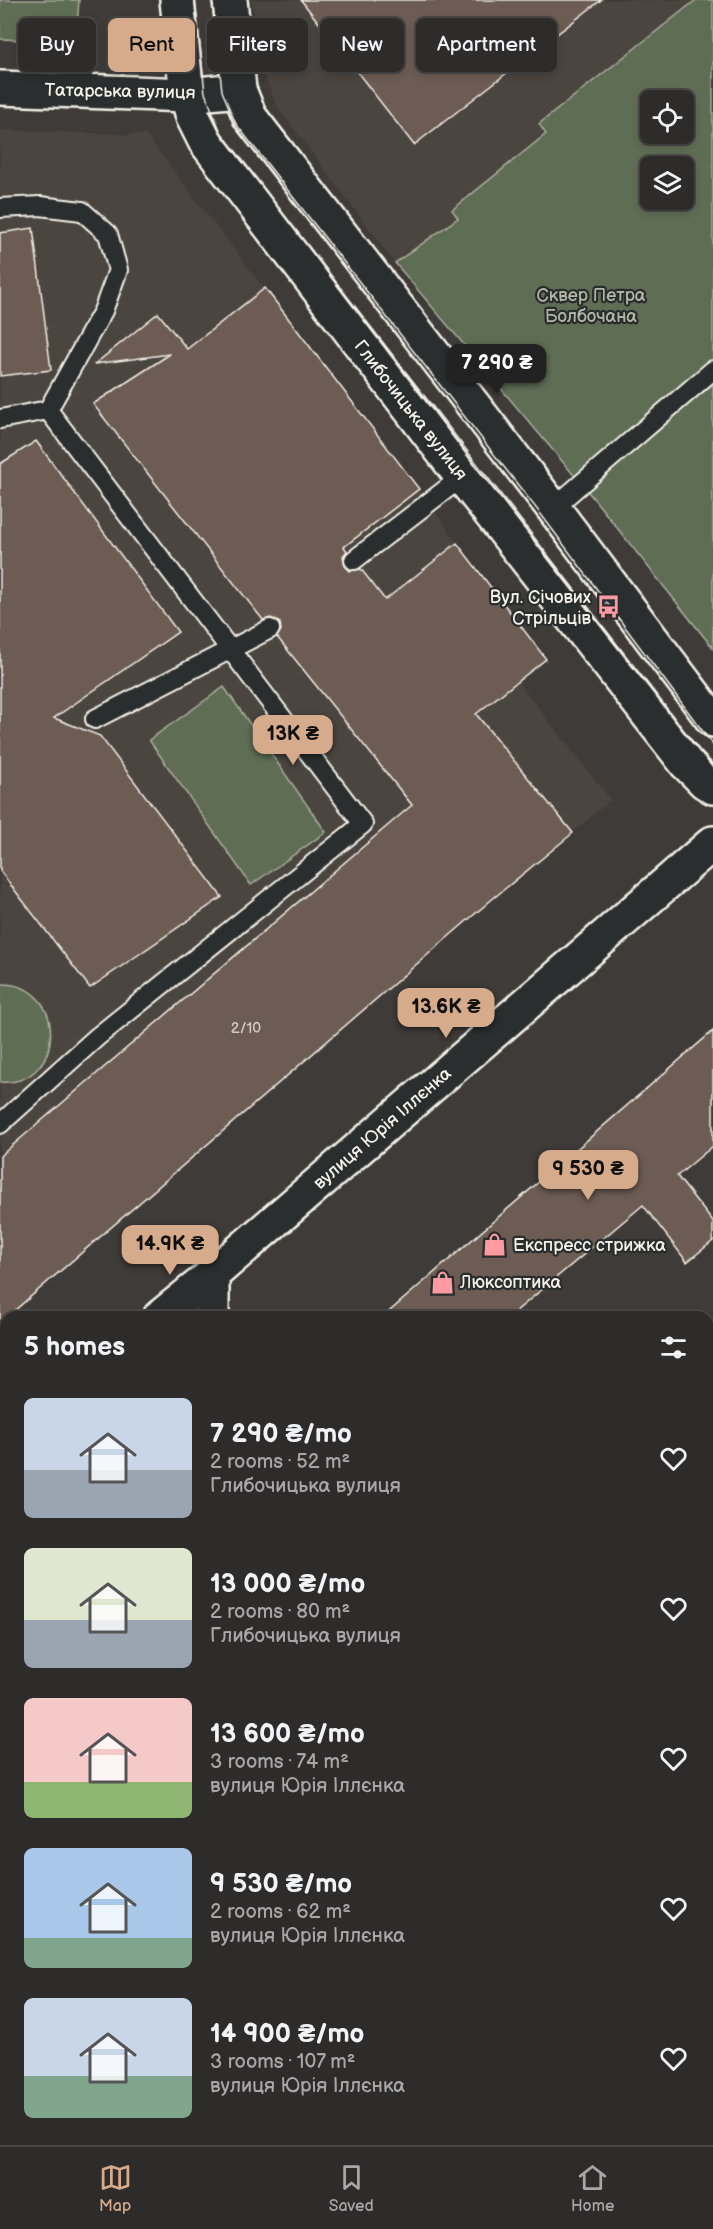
<!DOCTYPE html>
<meta charset="utf-8">
<style>
body{margin:0;font-family:"Balsamiq Sans",sans-serif;background:#363433;color:#f1f3f6;height:100vh;display:flex;flex-direction:column;font-size:22px;white-space:nowrap}
*{box-sizing:border-box;margin:0}
p{font-size:20px;color:#a7a7a9}
.icon{flex:none;width:33px;height:33px;fill:none;stroke:currentColor;stroke-width:2;stroke-linecap:round;stroke-linejoin:round}
.map{position:relative;flex:1;overflow:hidden}
.panel{position:absolute;left:0px;top:1311px;width:714px;height:834px;display:flex;flex-direction:column;background:#2e2c2b;border-radius:18px 18px 0 0;box-shadow:0 3px 9px #0003,0 0 0 2px #494847}
.panel>*{flex:none}
.guide{position:absolute;left:18px;top:18px;width:678px;height:54px;display:flex;gap:12px}
.tools{position:absolute;left:640px;top:90px;display:grid;gap:12px}
.tools a{display:grid;place-items:center;width:54px;height:54px;border-radius:9px;background:#2e2c2b;box-shadow:0 3px 9px #0003,0 0 0 2px #494847;font-size:30px}
.price{position:absolute;translate:-50% -51px;padding:0 14px;border-radius:12px;background:#d6ab8b;color:#111;font-size:20px;line-height:39px;filter:drop-shadow(0 2px 3px #0008)}
.price::after{content:'';position:absolute;left:50%;top:36px;width:18px;height:14px;margin-left:-9px;background:inherit;clip-path:polygon(0 0,100% 0,50% 100%)}
.price.on{background:#222;color:#fff}
ul{padding:0;list-style:none}
li{display:flex;align-items:center;gap:18px;height:150px;padding:0 24px}
li span{display:grid;place-items:center;flex:none;width:168px;height:120px;border-radius:9px;color:#555}
li>.icon{margin-inline-start:auto}
span .icon{width:72px;height:72px;fill:#fffc;stroke-width:1}
li b{font-size:26px}
h2{display:flex;justify-content:space-between;align-items:center;height:72px;padding:0 24px;font-size:26px}
.pill{padding:0 21px;border-radius:9px;background:#2e2c2b;box-shadow:0 3px 9px #0003,0 0 0 2px #494847;font-size:21px;line-height:54px}
.pill.on{background:#d6ab8b;color:#111}
.dock{display:flex;justify-content:space-around;align-items:center;height:84px;border-top:2px solid #494847;background:#2e2c2b;font-size:16px;color:#a7a7a9}
.dock a{display:grid;justify-items:center;gap:3px}
.dock .on{color:#d6ab8b}
.map>svg:first-child{display:block}
.built{fill:#4c4541}
.green{fill:#5f6d54;stroke:#aaaf9e;stroke-width:1.5;fill-rule:evenodd}
.building{fill:#6c5c53;stroke:#f4f1e8;stroke-width:1.5}
.lines{fill:none;stroke-linecap:round;stroke-linejoin:round}
.service-casing{stroke:#f4f1e8;stroke-width:22}
.minor-casing{stroke:#f4f1e8;stroke-width:38}
.secondary-casing{stroke:#f4f1e8;stroke-width:38}
.service{stroke:#2a2d2e;stroke-width:18}
.minor{stroke:#2a2d2e;stroke-width:33}
.secondary{stroke:#2a2d2e;stroke-width:33}
.tram{stroke:#f4f1e8;stroke-width:1.5}
.labels{text-anchor:middle;stroke-width:4.5;stroke-linejoin:round;paint-order:stroke}
.number-label{font-size:15px;fill:#d2ccc3}
.street-label{font-size:18px;fill:#f4f1e8;stroke:#2a2d2e}
.park-label{font-size:18px;fill:#b1b6a5;stroke:#2a2d2e}
.poi-label{font-size:18px;fill:#f4f1e8;stroke:#2a2d2e;text-anchor:start}
</style>
<div class="map">
<svg width="713" height="2145" viewBox="0 0 713 2145">
<rect width="100%" height="100%" fill="#3e3b39"/>
<filter id="ink" filterUnits="userSpaceOnUse"><feTurbulence type="fractalNoise" baseFrequency=".0167" numOctaves="2"/><feDisplacementMap in="SourceGraphic" scale="12" xChannelSelector="R" yChannelSelector="G"/><feConvolveMatrix kernelMatrix="1 2 1 2 8 2 1 2 1" color-interpolation-filters="sRGB"/></filter>
<g filter="url(#ink)">
<path class="built" d="M 252,0 L 696,0 L 539,124 L 547,134 L 452,209 L 459,218 L 395,263 L 277,106 L 261,69 Z
M 0,130 L 146,135 L 419,489 L 457,543 L 546,659 L 518,682 L 611,800 L 490,901 L 0,1319 Z
M 6,1512 L 6,2139 L 66,2139 L 65,2145 L 0,2145 L 0,1517 Z"/>
<path class="green" d="M 0,0 L 79,0 L 76,42 L 0,39 Z
M 696,0 L 713,0 L 713,648 L 594,499 L 395,263 L 458,218 L 452,210 L 546,134 L 539,124 ZM 651,100 L 684,100 L 684,134 L 651,134 ZM 651,166 L 684,166 L 684,200 L 651,200 Z
M 224,687 L 326,832 L 251,885 L 149,740 Z
M 0,984 C 69,982 66,1087 0,1082 Z
M 713,1435 L 713,1687 L 708,1690 L 708,1570 L 713,1566 L 711,1540 L 708,1529 L 708,1438 Z"/>
<path class="building" d="M 301,0 L 601,0 L 414,145 Z
M 33,228 L 51,370 L 0,376 L 0,233 Z
M 265,288 L 419,489 L 344,547 L 347,551 L 343,556 L 345,566 L 350,571 L 361,569 L 385,600 L 457,543 L 546,659 L 476,714 L 573,833 L 490,901 L 0,1323 L 0,1156 L 412,805 L 277,637 L 281,630 L 280,623 L 271,618 L 263,620 L 93,404 L 170,354 L 95,364 L 158,313 L 187,349 Z
M 36,441 L 178,632 L 54,718 L 100,736 L 222,897 L 90,988 L 0,871 L 0,464 Z
M 713,1031 L 713,1146 L 677,1176 L 713,1222 L 713,1241 L 687,1262 L 643,1205 L 509,1317 L 383,1317 Z"/>
<g class="lines">
<defs>
<path id="service" d="M 0,208 L 40,206 L 82,211 L 108,234 L 118,270 L 103,311 L 48,410 L 0,419
M 553,508 L 713,370
M 354,560 L 462,477
M 95,719 L 270,629
M 0,1124 L 97,1037 L 363,824 L 48,410"/>
<path id="minor" d="M 0,88 L 187,95 L 239,90
M 708,1363 L 713,1359"/>
<path id="secondary" d="M 177,0 L 187,95 L 193,117 L 205,141 L 462,477 L 686,763 L 705,782 L 713,787
M 230,0 L 239,90 L 250,117 L 553,508 L 713,720
M 212,1275 L 212,1317
M 160,1317 L 212,1275 L 713,843
M 0,1447 L 6,1442
M 116,2145 L 117,2139"/>
</defs>
<use href="#service" class="service-casing"/>
<use href="#minor" class="minor-casing"/>
<use href="#secondary" class="secondary-casing"/>
<use href="#service" class="service"/>
<use href="#minor" class="minor"/>
<use href="#secondary" class="secondary"/>
<path class="tram" d="M 195,0 L 205,93 L 222,135 L 713,768
M 212,0 L 222,91 L 236,124 L 543,517 L 713,745
M 708,1351 L 713,1348
M 708,1376 L 713,1372
M 85,2145 L 86,2139
M 98,2145 L 99,2139"/>
</g>
</g>
<defs>
<symbol id="bus-bare" viewBox="-9 -9 18 18"><path d="M-5-6H5V4H4V6H2V4H-2V6H-4V4H-5ZM-3.5-4V0h7V-4ZM-3.5 1.2v1.5H-2V1.2ZM2 1.2v1.5H3.5V1.2Z" fill="#ff9aa2" stroke="#2a2d2e" stroke-width="2.5" paint-order="stroke"/></symbol>
<symbol id="shop-bare" viewBox="-9 -9 18 18"><path d="M-5-2.5h2.3a2.7 3.5 0 0 1 5.4 0H5L5.5 6h-11ZM-1.5-2.5h3a1.5 2.3 0 0 0-3 0Z" fill="#ff9aa2" stroke="#2a2d2e" stroke-width="2.5" paint-order="stroke"/></symbol>
</defs>
<g fill-rule="evenodd">
<use href="#bus-bare" x="592" y="590" width="33" height="33"/>
<use href="#shop-bare" x="478" y="1228" width="33" height="33"/>
<use href="#shop-bare" x="426" y="1266" width="33" height="33"/>
</g>
<g class="labels">
<g class="number-label">
<text x="246" y="1033">2/10</text>
</g>
<g class="street-label">
<text transform="translate(120 91) rotate(1)" y="6">Татарська вулиця</text>
<text transform="translate(411 410) rotate(52)" y="6">Глибочицька вулиця</text>
<text transform="translate(382 1128) rotate(-41)" y="6">вулиця Юрія Іллєнка</text>
</g>
<g class="park-label">
<text x="591" y="301">Сквер Петра<tspan x="591" dy="21">Болбочана</tspan></text>
</g>
<g class="poi-label">
<text x="591" y="603" text-anchor="end">Вул. Січових<tspan x="591" dy="21">Стрільців</tspan></text>
<text x="513" y="1251">Експресс стрижка</text>
<text x="460" y="1288">Люксоптика</text>
</g>
</g>
</svg>
<div class="tools">
<a><svg class="icon" aria-label="locate" viewBox="0 0 24 24"><circle cx="12" cy="12" r="6"/><path d="M12 2v4M12 18v4M2 12h4M18 12h4"/></svg></a>
<a><svg class="icon" aria-label="layers" viewBox="0 0 24 24"><path d="M12 4l9 5-9 5-9-5zM3 14l9 5 9-5"/></svg></a>
</div>
<b class="price on" style="left:497px;top:395px">7 290 ₴</b>
<b class="price" style="left:293px;top:766px">13K ₴</b>
<b class="price" style="left:446px;top:1039px">13.6K ₴</b>
<b class="price" style="left:588px;top:1201px">9 530 ₴</b>
<b class="price" style="left:170px;top:1276px">14.9K ₴</b>
<div class="guide">
<a class="pill">Buy</a>
<a class="pill on">Rent</a>
<a class="pill">Filters</a>
<a class="pill">New</a>
<a class="pill">Apartment</a>
</div>
<section class="panel">
<h2>5 homes<svg class="icon" aria-label="filters" viewBox="0 0 24 24"><path d="M4 7h16M4 17h16"/><circle cx="9" cy="7" r="2"/><circle cx="15" cy="17" r="2"/></svg></h2>
<ul>
<li><span style="background:linear-gradient(#c9d6e8 60%,#9aa5b1 0)"><svg class="icon" aria-label="home" viewBox="0 0 24 24"><path d="M3 11l9-7 9 7M6 9v11h12V9"/></svg></span><div><b>7 290 ₴/mo</b><p>2 rooms · 52 m²</p><p>Глибочицька вулиця</p></div><svg class="icon" aria-label="heart" viewBox="0 0 24 24"><path d="M12 20l-8-8c-3-5 5-10 8-4 3-6 11-1 8 4z"/></svg></li>
<li><span style="background:linear-gradient(#dfe7d0 60%,#9aa5b1 0)"><svg class="icon" aria-label="home" viewBox="0 0 24 24"><path d="M3 11l9-7 9 7M6 9v11h12V9"/></svg></span><div><b>13 000 ₴/mo</b><p>2 rooms · 80 m²</p><p>Глибочицька вулиця</p></div><svg class="icon" aria-label="heart" viewBox="0 0 24 24"><path d="M12 20l-8-8c-3-5 5-10 8-4 3-6 11-1 8 4z"/></svg></li>
<li><span style="background:linear-gradient(#f6c9c9 70%,#8fb573 0)"><svg class="icon" aria-label="home" viewBox="0 0 24 24"><path d="M3 11l9-7 9 7M6 9v11h12V9"/></svg></span><div><b>13 600 ₴/mo</b><p>3 rooms · 74 m²</p><p>вулиця Юрія Іллєнка</p></div><svg class="icon" aria-label="heart" viewBox="0 0 24 24"><path d="M12 20l-8-8c-3-5 5-10 8-4 3-6 11-1 8 4z"/></svg></li>
<li><span style="background:linear-gradient(#a9c7e8 75%,#7fa58c 0)"><svg class="icon" aria-label="home" viewBox="0 0 24 24"><path d="M3 11l9-7 9 7M6 9v11h12V9"/></svg></span><div><b>9 530 ₴/mo</b><p>2 rooms · 62 m²</p><p>вулиця Юрія Іллєнка</p></div><svg class="icon" aria-label="heart" viewBox="0 0 24 24"><path d="M12 20l-8-8c-3-5 5-10 8-4 3-6 11-1 8 4z"/></svg></li>
<li><span style="background:linear-gradient(#c9d6e8 65%,#7fa58c 0)"><svg class="icon" aria-label="home" viewBox="0 0 24 24"><path d="M3 11l9-7 9 7M6 9v11h12V9"/></svg></span><div><b>14 900 ₴/mo</b><p>3 rooms · 107 m²</p><p>вулиця Юрія Іллєнка</p></div><svg class="icon" aria-label="heart" viewBox="0 0 24 24"><path d="M12 20l-8-8c-3-5 5-10 8-4 3-6 11-1 8 4z"/></svg></li>
</ul>
</section>
</div>
<nav class="dock">
<a class="on"><svg class="icon" aria-label="map" viewBox="0 0 24 24"><path d="M3 6l6-2 6 2 6-2v14l-6 2-6-2-6 2zM9 4v14M15 6v14"/></svg>Map</a>
<a><svg class="icon" aria-label="saved" viewBox="0 0 24 24"><path d="M7 4h10v16l-5-4-5 4z"/></svg>Saved</a>
<a><svg class="icon" aria-label="home" viewBox="0 0 24 24"><path d="M3 11l9-7 9 7M6 9v11h12V9"/></svg>Home</a>
</nav>
